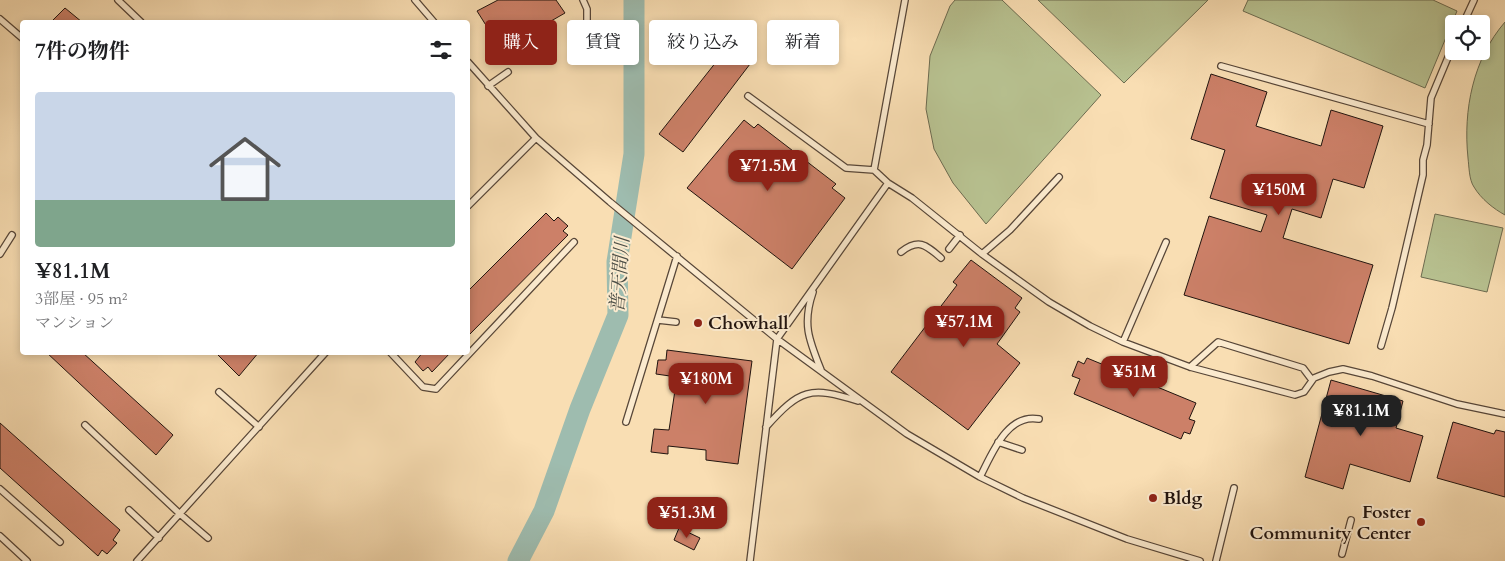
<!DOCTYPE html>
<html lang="ja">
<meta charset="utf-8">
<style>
body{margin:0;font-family:Cardo,"Noto Serif JP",serif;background:#f6f6f6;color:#202124;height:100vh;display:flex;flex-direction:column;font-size:19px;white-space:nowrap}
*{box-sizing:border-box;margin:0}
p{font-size:16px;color:#757577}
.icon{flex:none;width:28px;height:28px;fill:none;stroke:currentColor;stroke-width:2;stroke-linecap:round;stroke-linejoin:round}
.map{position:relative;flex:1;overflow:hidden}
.panel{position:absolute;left:20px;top:20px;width:450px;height:335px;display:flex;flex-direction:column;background:#fff;border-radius:5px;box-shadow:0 2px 8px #0003}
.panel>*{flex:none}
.hud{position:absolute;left:485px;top:20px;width:475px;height:45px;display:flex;gap:10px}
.buttons{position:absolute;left:1445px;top:15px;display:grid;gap:10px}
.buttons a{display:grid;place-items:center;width:45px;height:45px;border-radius:5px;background:#fff;box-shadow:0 2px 8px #0003;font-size:25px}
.price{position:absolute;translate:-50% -42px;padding:0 11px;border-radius:10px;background:#8f2418;color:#fff;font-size:16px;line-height:32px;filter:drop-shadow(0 1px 2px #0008)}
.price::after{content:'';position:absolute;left:50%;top:30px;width:15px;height:11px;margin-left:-8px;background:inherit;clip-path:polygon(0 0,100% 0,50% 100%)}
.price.selected{background:#222;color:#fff}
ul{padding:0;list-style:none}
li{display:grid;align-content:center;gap:10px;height:265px;padding:0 15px}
li span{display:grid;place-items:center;height:155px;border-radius:5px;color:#555}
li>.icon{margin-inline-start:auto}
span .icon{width:90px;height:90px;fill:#fffc;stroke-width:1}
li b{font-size:21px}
h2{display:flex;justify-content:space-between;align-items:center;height:60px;padding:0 15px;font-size:21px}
.chip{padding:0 18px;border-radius:5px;background:#fff;box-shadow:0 2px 8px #0003;font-size:18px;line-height:45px}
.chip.selected{background:#8f2418;color:#fff}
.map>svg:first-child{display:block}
.green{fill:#b8c291;stroke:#6c6b50}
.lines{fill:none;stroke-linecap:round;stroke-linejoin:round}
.river{stroke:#9ebcaf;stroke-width:21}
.building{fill:#cc8068;stroke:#21140f}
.lane-casing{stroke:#574638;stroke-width:8}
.lane{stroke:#fbeace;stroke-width:5.5}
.poi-dot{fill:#8f2418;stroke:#fbeace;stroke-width:2}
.labels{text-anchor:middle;stroke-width:4;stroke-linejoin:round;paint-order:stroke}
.poi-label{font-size:18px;font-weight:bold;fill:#21140f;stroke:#fbeace;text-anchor:start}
.water-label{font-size:19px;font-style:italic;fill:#4d4f47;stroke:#fbeace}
</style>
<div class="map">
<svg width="1505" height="561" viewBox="0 0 1505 561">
<rect width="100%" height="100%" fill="#f9deb3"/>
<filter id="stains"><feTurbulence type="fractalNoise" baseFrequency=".004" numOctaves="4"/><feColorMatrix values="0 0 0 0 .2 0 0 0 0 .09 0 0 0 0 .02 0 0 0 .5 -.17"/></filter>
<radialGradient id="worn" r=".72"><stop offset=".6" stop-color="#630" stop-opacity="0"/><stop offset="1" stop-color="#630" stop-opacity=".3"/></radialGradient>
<path class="green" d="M 955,0 L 1002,0 L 1101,95 L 986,224 L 953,183 L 934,149 L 926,109 L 930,56 L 950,6 Z
M 1038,0 L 1208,0 L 1124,83 Z
M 1248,0 L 1433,0 L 1457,11 L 1425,88 L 1243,11 Z
M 1505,22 L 1505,215 C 1494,209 1481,199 1474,187 C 1469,180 1469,166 1468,158 C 1463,110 1473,59 1505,22 Z
M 1435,214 L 1503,228 L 1487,292 L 1421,277 Z"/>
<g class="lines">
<path class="river" d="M 518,561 L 544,511 L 580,409 L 618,315 L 617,262 L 634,154 L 634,0"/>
</g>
<path class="building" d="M 498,0 L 556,0 L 565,13 L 511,44 L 503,31 L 494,38 L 477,11 Z
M 65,8 L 82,22 L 51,22 Z
M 728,47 L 750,64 L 683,152 L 659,134 Z
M 1211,74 L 1267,92 L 1256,126 L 1288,136 L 1321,146 L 1331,110 L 1383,126 L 1364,188 L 1333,179 L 1321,218 L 1292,209 L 1283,238 L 1373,265 L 1349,344 L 1184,295 L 1209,216 L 1261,232 L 1267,215 L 1210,198 L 1225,150 L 1191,139 Z
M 744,120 L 754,128 L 758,124 L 836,184 L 832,188 L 845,198 L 792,269 L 687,188 Z
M 546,213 L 554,221 L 558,217 L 568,226 L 563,231 L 568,235 L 468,336 L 468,291 Z
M 971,260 L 1022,298 L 1015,308 L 1020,312 L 997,344 L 1020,363 L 968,430 L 891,372 L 957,285 L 953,282 Z
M 667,350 L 752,361 L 738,464 L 706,460 L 706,450 L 668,446 L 668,454 L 651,452 L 654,429 L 669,430 L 677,377 L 656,374 L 658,360 L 666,360 Z
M 46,352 L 82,352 L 173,435 L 156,455 Z
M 215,352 L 259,352 L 239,376 Z
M 423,352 L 451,352 L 432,372 L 428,367 L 423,371 L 415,362 Z
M 1087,358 L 1196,403 L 1189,419 L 1195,421 L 1190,434 L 1184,432 L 1181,439 L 1074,394 L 1080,379 L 1072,376 L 1078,361 L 1084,364 Z
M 1331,380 L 1403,401 L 1396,428 L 1423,436 L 1410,482 L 1350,464 L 1343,489 L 1305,477 Z
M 1453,422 L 1494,434 L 1496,430 L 1505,432 L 1505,497 L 1437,478 Z
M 0,423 L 120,530 L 113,540 L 117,543 L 107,554 L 102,550 L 98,556 L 0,468 Z
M 679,528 L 700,538 L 694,550 L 674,540 Z"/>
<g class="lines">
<defs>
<path id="lane" d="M 118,0 L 141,22
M 415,0 L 434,22
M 583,0 L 587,9 L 587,25
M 905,0 L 874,170 L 888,183 L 912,198 L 982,254 L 1049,302 L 1090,326 L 1123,342 L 1190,367 L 1295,395 L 1304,392 L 1314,378 L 1329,372 L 1343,369 L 1372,376 L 1457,404 L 1505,414
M 0,19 L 22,38
M 1463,24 L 1474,0
M 468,62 L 536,138 L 610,202 L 777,339 L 907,434 L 980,477 L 1023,498 L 1127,539 L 1200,561
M 1221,66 L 1429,124
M 488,86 L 508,72
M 748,96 L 846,168 L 874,170
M 468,206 L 536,138
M 949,249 L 960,235
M 901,252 C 919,238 926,245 941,258
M 0,254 L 12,235
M 982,254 L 1010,230 L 1059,177
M 813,292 C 802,324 809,340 821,370
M 658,320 L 676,322
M 1123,342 L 1166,242
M 1381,346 L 1392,308 L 1423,175 L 1423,160 L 1427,145 L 1431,98 L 1454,43
M 390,352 L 423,387 L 436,389 L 574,242
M 1190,367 L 1218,342 L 1303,368 L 1312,380
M 219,392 L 259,427
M 626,422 L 677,256
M 85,425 L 180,514 L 208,538
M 766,427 C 800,389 810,386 858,401
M 998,442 L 1022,450
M 980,477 C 992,454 1007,413 1039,419
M 0,489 L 60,542
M 129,510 L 159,538
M 0,536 L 27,561
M 1342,554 L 1351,520
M 137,561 L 326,352
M 750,561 L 777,339 L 888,183
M 1216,561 L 1234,488"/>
</defs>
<use href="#lane" class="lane-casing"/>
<use href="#lane" class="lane"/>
</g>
<g class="poi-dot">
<circle cx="698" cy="323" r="5"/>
<circle cx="1153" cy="498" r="5"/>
<circle cx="1421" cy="522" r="5"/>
</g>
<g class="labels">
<g class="poi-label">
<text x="708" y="329">Chowhall</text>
<text x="1163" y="504">Bldg</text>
<text x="1411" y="518" text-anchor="end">Foster<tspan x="1411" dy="21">Community Center</tspan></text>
</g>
<g class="water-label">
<text transform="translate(619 275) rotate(-86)" y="7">普天間川</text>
</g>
</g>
<rect width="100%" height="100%" filter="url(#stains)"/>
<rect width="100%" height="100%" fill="url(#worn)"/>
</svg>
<div class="buttons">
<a><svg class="icon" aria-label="locate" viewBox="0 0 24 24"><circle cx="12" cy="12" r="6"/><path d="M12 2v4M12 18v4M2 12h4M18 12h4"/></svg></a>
</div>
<b class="price" style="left:768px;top:192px">¥71.5M</b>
<b class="price" style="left:1279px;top:216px">¥150M</b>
<b class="price" style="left:964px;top:348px">¥57.1M</b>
<b class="price" style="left:1134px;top:398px">¥51M</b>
<b class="price" style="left:706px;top:405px">¥180M</b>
<b class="price selected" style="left:1361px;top:437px">¥81.1M</b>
<b class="price" style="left:687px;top:539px">¥51.3M</b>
<div class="hud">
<a class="chip selected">購入</a>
<a class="chip">賃貸</a>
<a class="chip">絞り込み</a>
<a class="chip">新着</a>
</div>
<section class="panel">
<h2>7件の物件<svg class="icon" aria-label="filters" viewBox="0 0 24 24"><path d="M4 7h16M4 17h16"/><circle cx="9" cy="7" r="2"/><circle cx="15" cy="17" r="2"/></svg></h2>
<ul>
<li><span style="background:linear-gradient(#c9d6e8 70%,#7fa58c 0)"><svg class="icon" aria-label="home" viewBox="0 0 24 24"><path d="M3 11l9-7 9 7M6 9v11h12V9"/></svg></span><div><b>¥81.1M</b><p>3部屋 · 95 m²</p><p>マンション</p></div></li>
</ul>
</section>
</div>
